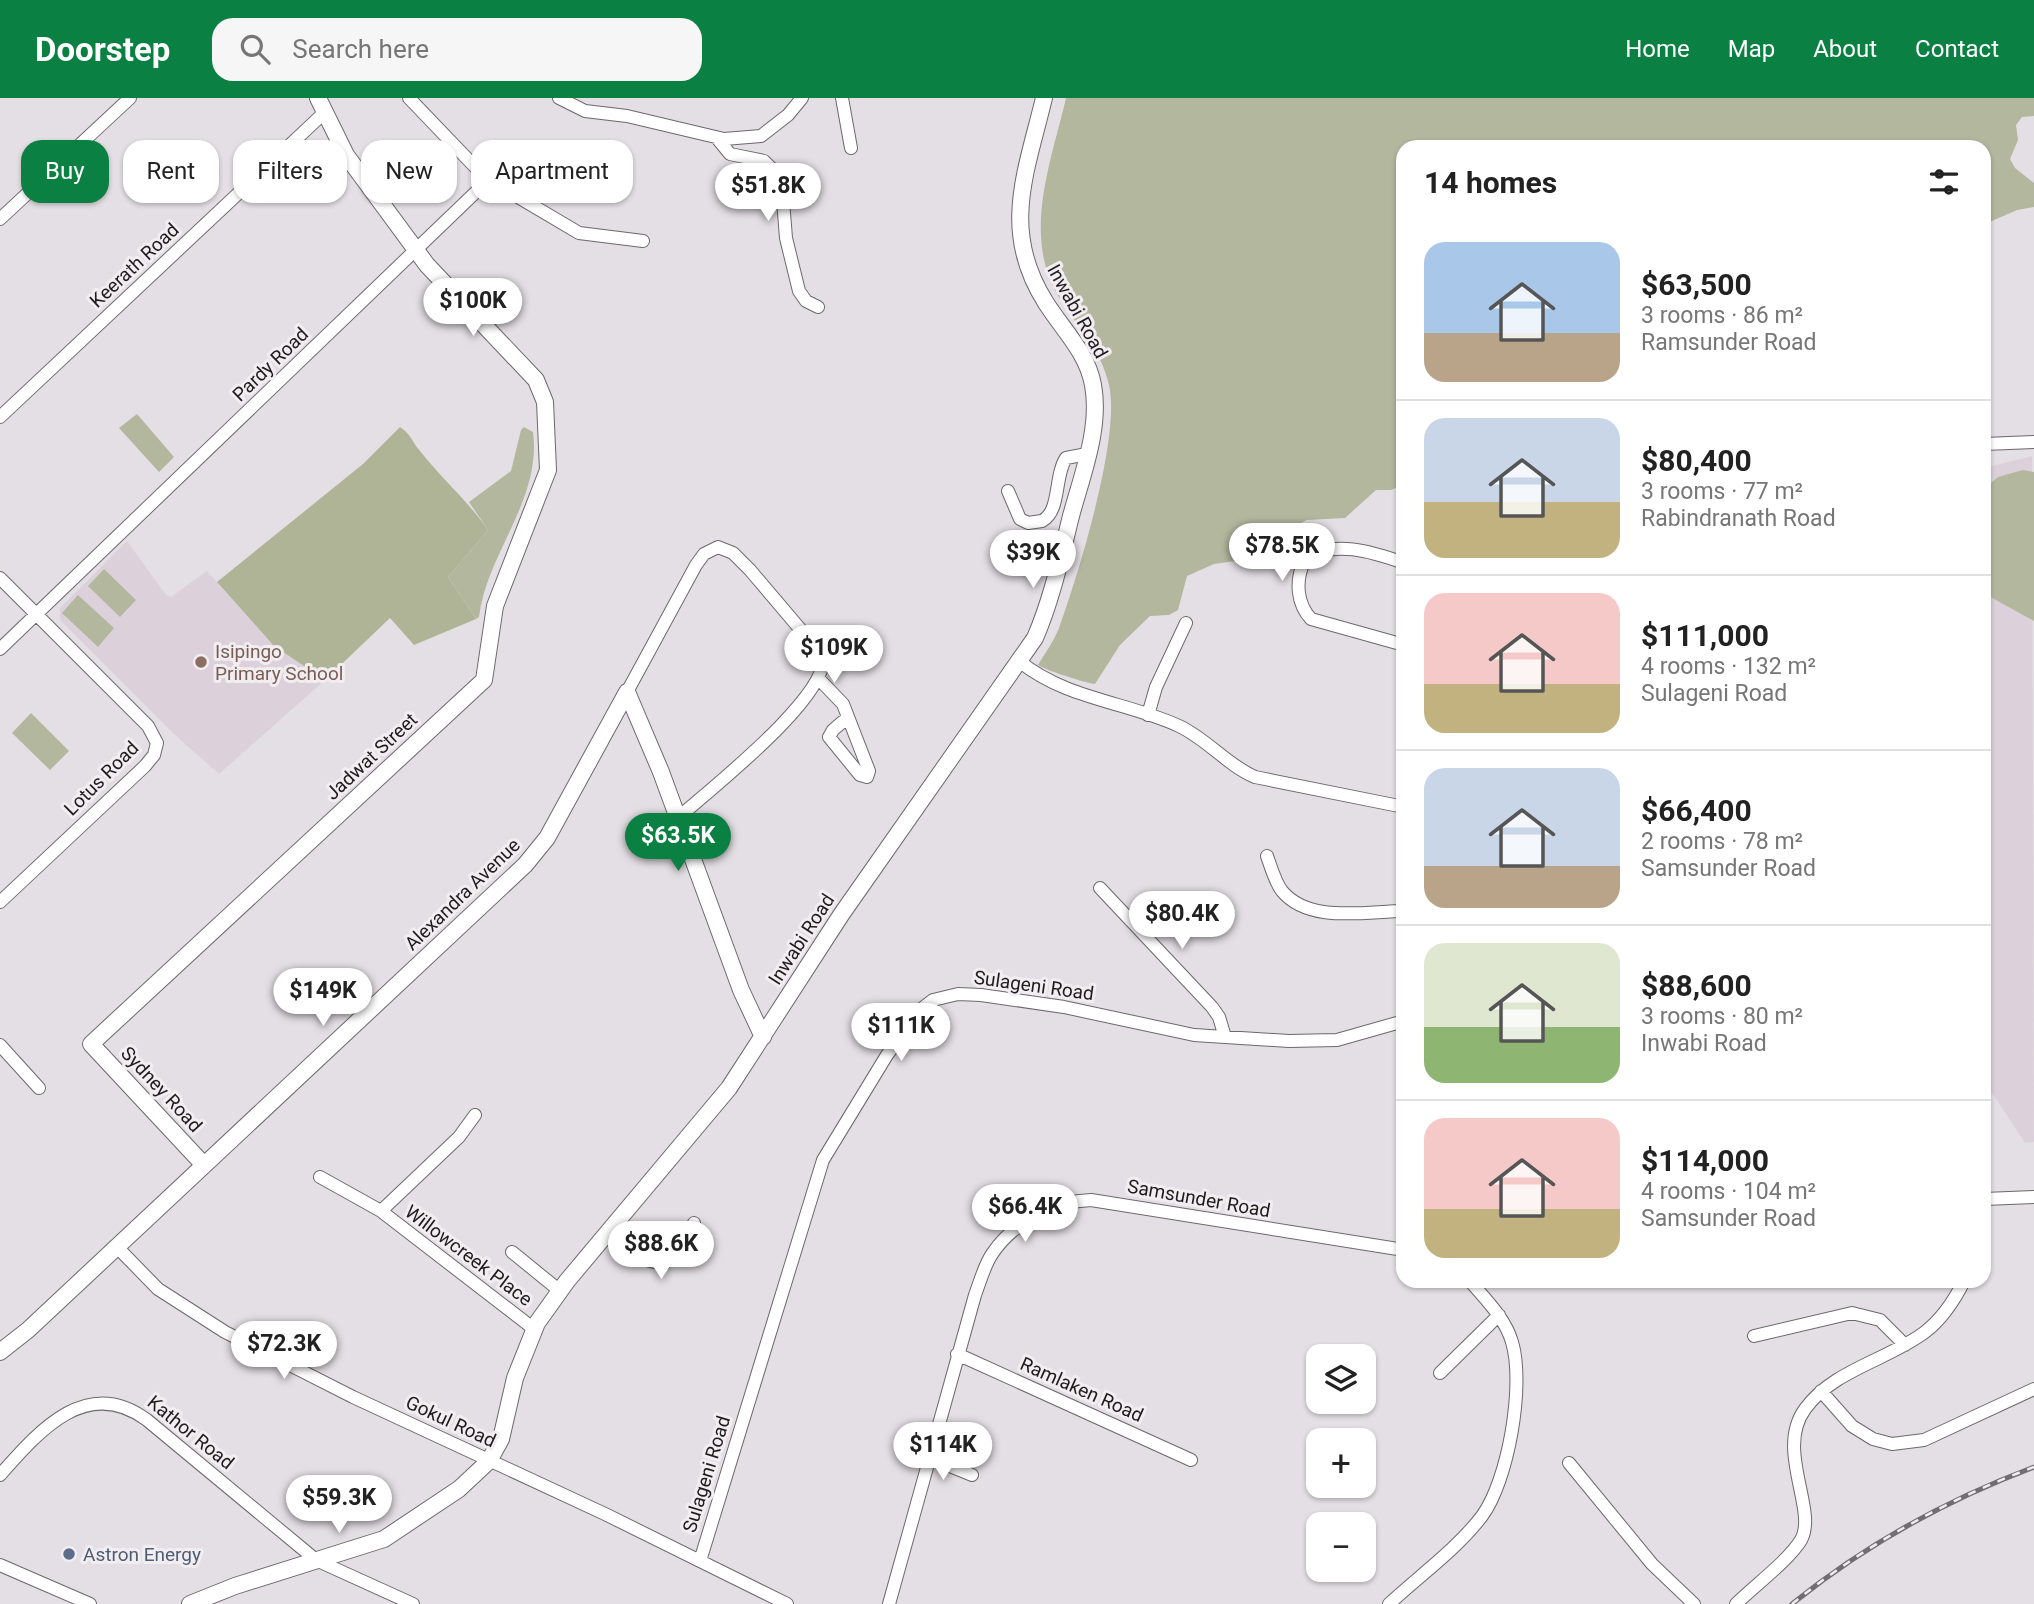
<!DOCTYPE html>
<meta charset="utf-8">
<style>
body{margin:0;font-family:Roboto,sans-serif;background:#f6f6f6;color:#222;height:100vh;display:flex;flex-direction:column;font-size:26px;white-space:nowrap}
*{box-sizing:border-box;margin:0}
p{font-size:23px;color:#767676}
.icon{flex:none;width:38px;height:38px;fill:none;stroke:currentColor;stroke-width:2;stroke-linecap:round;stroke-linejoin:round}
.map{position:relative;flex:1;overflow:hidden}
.side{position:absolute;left:1396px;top:42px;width:595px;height:1148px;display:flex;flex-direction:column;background:#fff;border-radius:21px;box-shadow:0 2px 5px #0004}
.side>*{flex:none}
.hud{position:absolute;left:21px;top:42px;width:665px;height:63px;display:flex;gap:14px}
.controls{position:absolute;left:1306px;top:1246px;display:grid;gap:14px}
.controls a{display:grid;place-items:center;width:70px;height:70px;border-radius:14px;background:#fff;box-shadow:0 2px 5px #0004;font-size:35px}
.price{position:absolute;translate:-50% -60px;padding:0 16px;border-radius:24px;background:#fff;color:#222;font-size:23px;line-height:46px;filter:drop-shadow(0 2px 4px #0008)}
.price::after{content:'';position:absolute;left:50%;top:42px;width:21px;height:16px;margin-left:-10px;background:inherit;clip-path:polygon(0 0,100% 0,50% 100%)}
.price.active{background:#0b8043;color:#fff}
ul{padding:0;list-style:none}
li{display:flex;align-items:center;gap:21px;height:175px;padding:0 28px}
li+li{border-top:2px solid #e0e0e0}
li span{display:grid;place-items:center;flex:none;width:196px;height:140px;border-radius:21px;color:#555}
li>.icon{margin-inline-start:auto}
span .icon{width:84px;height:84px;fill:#fffc;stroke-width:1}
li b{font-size:30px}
h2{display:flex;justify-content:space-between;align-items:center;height:84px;padding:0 28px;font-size:30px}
.chip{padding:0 24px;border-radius:21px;background:#fff;box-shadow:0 2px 5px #0004;font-size:24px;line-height:63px}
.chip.active{background:#0b8043;color:#fff}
header{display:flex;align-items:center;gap:42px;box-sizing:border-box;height:98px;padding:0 35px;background:#0b8043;color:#fff}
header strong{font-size:33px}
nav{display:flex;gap:38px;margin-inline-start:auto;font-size:24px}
.search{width:490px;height:63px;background:#f6f6f6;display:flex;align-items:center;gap:18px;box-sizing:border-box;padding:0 24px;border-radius:21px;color:#767676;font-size:26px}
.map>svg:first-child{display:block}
.built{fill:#dcd1db}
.green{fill:#b3b79e}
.forest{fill:#b0b497}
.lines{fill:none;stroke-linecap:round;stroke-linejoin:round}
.street-casing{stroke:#6d686c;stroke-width:14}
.secondary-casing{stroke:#6d686c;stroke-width:18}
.street{stroke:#fff;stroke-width:12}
.secondary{stroke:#fff;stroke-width:16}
.rail-casing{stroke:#716e71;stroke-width:5}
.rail{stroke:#f2edf1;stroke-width:2.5;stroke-dasharray:8;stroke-linecap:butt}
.education-dot{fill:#8d6e63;stroke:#f2edf1;stroke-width:2.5}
.service-dot{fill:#5c6f8a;stroke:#f2edf1;stroke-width:2.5}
.labels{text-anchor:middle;stroke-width:6;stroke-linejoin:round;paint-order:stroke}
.street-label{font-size:19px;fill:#1e1d1e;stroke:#f2edf1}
.education-label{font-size:19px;fill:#785e54;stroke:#f2edf1;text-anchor:start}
.service-label{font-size:19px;fill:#4e5e75;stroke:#f2edf1;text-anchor:start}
</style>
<header>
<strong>Doorstep</strong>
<div class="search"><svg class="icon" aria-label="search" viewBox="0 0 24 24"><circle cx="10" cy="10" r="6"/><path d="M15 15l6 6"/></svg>Search here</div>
<nav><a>Home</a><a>Map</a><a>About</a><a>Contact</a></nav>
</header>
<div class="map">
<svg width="2034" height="1506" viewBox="0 0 2034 1506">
<rect width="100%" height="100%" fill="#e4dfe4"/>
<path class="built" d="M 2032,358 L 2034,1044 L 2025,1045 L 1985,984 L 1984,370 Z
M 127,443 L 166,497 L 171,499 L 207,473 L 274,548 L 325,582 L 219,676 L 175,637 L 60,522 L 60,510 Z"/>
<path class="green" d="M 1066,0 L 2034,0 L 2034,18 L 2022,19 L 2016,27 L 2018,42 L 2010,61 L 2015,70 L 2034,85 L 2034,109 L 2017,112 L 1985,126 L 1984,49 L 1404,49 L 1403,387 L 1391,392 L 1376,392 L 1345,420 L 1307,422 L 1285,433 L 1272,451 L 1256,460 L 1214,466 L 1187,478 L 1178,512 L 1169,517 L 1150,518 L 1120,547 L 1095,586 C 1088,586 1043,571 1038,567 C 1045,555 1054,543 1059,530 C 1078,477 1121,339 1109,287 C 1101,251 1078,231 1060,201 C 1021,139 1051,65 1066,0 Z
M 137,316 L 174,359 L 159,374 L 119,330 Z
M 524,329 L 533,334 C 542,402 487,454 479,519 L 476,521 L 448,479 L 488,432 L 469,404 L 511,373 L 521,332 Z
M 2023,372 L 2034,374 L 2034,523 L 1985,496 L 1985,390 L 1998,379 Z
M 104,471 L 136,502 L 120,519 L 88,488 Z
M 78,497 L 114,530 L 98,549 L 62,515 Z
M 31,615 L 69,653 L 50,672 L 12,635 Z"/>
<path class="forest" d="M 400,329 C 411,336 412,344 420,353 C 442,381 468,403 488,432 L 448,479 L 476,521 L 414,547 L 390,520 L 325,582 L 274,548 L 217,484 L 363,366 Z"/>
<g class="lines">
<defs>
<path id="street" d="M 559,0 L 585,13 L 627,18 L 724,41 L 761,38 L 788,17 L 802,0
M 842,0 L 851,50
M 716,39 L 730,56 L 764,63 L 775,74 L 782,90 L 786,140 L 799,193 L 806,203 L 818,209
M 481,85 L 508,93 L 579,135 L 643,143
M 0,121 L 130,0
M 0,319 L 325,14
M 1984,346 L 2034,344
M 1008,393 L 1020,421 L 1028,425 L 1042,423 C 1061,413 1054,378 1066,360 L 1087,356
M 1404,465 C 1376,455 1329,439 1304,464 C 1295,483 1297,506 1311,521 L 1404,547
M 0,480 L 148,628 L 157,645 L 154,657 L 145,668 L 0,804
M 0,551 L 478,92 L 482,78 L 478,72 L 409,0
M 1019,563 C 1065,601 1127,604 1179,628 C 1207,641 1227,667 1255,679 L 1404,709
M 819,581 L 843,606 L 869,673 L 867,679 L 860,677 L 829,639 L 833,632 L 847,620
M 627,594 L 696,467 L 704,456 L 718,449 L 733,455 L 750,472 L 823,558 C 830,598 708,693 678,720
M 1148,617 L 1156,589 L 1186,525
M 1267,758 C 1271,769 1275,784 1282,793 C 1309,826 1367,813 1404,813
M 1100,790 L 1212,909 L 1219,919 L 1225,939
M 0,947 L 39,990
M 320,1079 L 381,1113 L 534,1231
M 1984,1101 L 2034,1099
M 381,1113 L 459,1039 L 475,1017
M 610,1132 L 646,1162 L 663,1166 L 682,1151 L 694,1125
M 116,1148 L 158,1191 L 225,1234 L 353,1299 L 605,1416 L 787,1506
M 512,1154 L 560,1193
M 1754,1238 L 1852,1215 L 1880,1222 L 1905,1247
M 957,1256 L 1191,1362
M 1440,1275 L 1499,1217
M 1821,1293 L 1852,1328 L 1873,1341 L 1892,1346 L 1924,1342 L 2034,1291
M 928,1359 L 972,1377
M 1569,1365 L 1652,1466 L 1694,1506
M 0,1377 C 39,1333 87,1277 147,1322 L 316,1462 L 413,1506
M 700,1463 L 823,1062 L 887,957 L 920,912 L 933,902 L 958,896 L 981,897 L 1064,909 L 1194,937 L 1289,943 L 1337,942 L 1404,923
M 0,1467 L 90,1506
M 889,1506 L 975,1197 C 980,1184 984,1168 992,1156 C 1012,1125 1055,1103 1091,1102 L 1404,1152
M 1389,1506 C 1419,1478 1457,1451 1482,1418 C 1508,1383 1525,1287 1512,1244 C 1505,1220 1486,1202 1470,1183
M 1736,1506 C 1754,1488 1788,1463 1801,1442 C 1818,1412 1775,1352 1805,1311 C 1833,1272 1888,1262 1925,1234 C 1942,1221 1955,1201 1964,1183"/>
<path id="secondary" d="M 627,594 L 661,674 L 741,892 L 763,939
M 203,1066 L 91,946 L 484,582 L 495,508 L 548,372 L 545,304 L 536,282 L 427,167 L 346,57 L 318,0
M 0,1254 L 28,1232 L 525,767 L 547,740 L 627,594
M 190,1506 L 235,1488 L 384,1441 L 459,1391 L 489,1363 L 501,1341 L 515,1280 L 537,1225 L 567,1183 L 729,990 L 841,817 L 1035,540 C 1052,501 1061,458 1071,418 C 1082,377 1101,330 1093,287 C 1087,254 1063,232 1046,205 C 1000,133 1026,75 1044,0"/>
</defs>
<use href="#street" class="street-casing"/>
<use href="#secondary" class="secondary-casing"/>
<use href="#street" class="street"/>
<use href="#secondary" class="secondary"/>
<defs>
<path id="rail" d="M 1792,1506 C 1865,1447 1946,1402 2034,1369"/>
</defs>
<use href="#rail" class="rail-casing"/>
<use href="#rail" class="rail"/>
</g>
<circle class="education-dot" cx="201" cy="564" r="7"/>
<circle class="service-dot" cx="69" cy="1456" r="7"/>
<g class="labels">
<g class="street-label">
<text transform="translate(134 167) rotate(-43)" y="7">Keerath Road</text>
<text transform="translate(1078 213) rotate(61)" y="7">Inwabi Road</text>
<text transform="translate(270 266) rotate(-44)" y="7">Pardy Road</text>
<text transform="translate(371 658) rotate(-43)" y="7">Jadwat Street</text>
<text transform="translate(101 680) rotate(-45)" y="7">Lotus Road</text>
<text transform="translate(462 796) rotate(-44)" y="7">Alexandra Avenue</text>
<text transform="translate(801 841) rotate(-57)" y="7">Inwabi Road</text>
<text transform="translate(1034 887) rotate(8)" y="7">Sulageni Road</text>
<text transform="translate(162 991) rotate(47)" y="7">Sydney Road</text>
<text transform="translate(1199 1100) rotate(10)" y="7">Samsunder Road</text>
<text transform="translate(469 1157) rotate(37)" y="7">Willowcreek Place</text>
<text transform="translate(1082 1291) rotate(24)" y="7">Ramlaken Road</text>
<text transform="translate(451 1323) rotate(25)" y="7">Gokul Road</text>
<text transform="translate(191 1334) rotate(39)" y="7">Kathor Road</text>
<text transform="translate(706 1376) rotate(-73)" y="7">Sulageni Road</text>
</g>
<g class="education-label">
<text x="215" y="560">Isipingo<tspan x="215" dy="22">Primary School</tspan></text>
</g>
<g class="service-label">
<text x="83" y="1463">Astron Energy</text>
</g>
</g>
</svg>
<div class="controls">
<a><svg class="icon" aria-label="layers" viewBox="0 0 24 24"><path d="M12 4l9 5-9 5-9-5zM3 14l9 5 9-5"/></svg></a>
<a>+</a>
<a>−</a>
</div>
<b class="price" style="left:768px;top:125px">$51.8K</b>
<b class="price" style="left:473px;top:240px">$100K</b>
<b class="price" style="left:1282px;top:485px">$78.5K</b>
<b class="price" style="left:1033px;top:492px">$39K</b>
<b class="price" style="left:834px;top:587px">$109K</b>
<b class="price active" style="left:678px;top:775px">$63.5K</b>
<b class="price" style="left:1182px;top:853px">$80.4K</b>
<b class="price" style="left:323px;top:930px">$149K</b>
<b class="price" style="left:901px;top:965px">$111K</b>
<b class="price" style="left:1025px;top:1146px">$66.4K</b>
<b class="price" style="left:661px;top:1183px">$88.6K</b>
<b class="price" style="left:284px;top:1283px">$72.3K</b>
<b class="price" style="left:943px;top:1384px">$114K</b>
<b class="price" style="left:339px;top:1437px">$59.3K</b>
<div class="hud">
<a class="chip active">Buy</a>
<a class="chip">Rent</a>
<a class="chip">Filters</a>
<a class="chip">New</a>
<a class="chip">Apartment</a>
</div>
<section class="side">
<h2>14 homes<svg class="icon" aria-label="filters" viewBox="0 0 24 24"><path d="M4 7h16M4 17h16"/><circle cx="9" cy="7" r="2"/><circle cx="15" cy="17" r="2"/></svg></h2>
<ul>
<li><span style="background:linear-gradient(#a9c7e8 65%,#b9a48a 0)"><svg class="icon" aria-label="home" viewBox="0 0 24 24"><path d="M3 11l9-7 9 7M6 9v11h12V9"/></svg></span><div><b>$63,500</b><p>3 rooms · 86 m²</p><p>Ramsunder Road</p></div></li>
<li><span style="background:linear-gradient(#c9d6e8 60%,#c2b280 0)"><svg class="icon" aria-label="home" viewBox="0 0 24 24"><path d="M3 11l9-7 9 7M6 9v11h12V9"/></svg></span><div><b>$80,400</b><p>3 rooms · 77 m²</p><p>Rabindranath Road</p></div></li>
<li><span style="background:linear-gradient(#f6c9c9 65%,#c2b280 0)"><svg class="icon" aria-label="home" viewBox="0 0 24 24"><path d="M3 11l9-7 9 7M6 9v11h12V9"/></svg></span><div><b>$111,000</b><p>4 rooms · 132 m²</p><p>Sulageni Road</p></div></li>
<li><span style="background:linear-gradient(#c9d6e8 70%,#b9a48a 0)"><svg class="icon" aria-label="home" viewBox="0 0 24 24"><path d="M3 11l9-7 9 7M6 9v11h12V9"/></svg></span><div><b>$66,400</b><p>2 rooms · 78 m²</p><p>Samsunder Road</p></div></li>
<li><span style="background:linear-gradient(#dfe7d0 60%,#8fb573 0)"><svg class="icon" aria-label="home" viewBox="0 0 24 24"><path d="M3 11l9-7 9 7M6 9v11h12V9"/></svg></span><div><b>$88,600</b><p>3 rooms · 80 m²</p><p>Inwabi Road</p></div></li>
<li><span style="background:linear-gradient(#f6c9c9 65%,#c2b280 0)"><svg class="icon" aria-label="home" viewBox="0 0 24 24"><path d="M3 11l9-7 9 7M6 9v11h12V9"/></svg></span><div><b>$114,000</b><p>4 rooms · 104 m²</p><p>Samsunder Road</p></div></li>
</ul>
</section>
</div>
